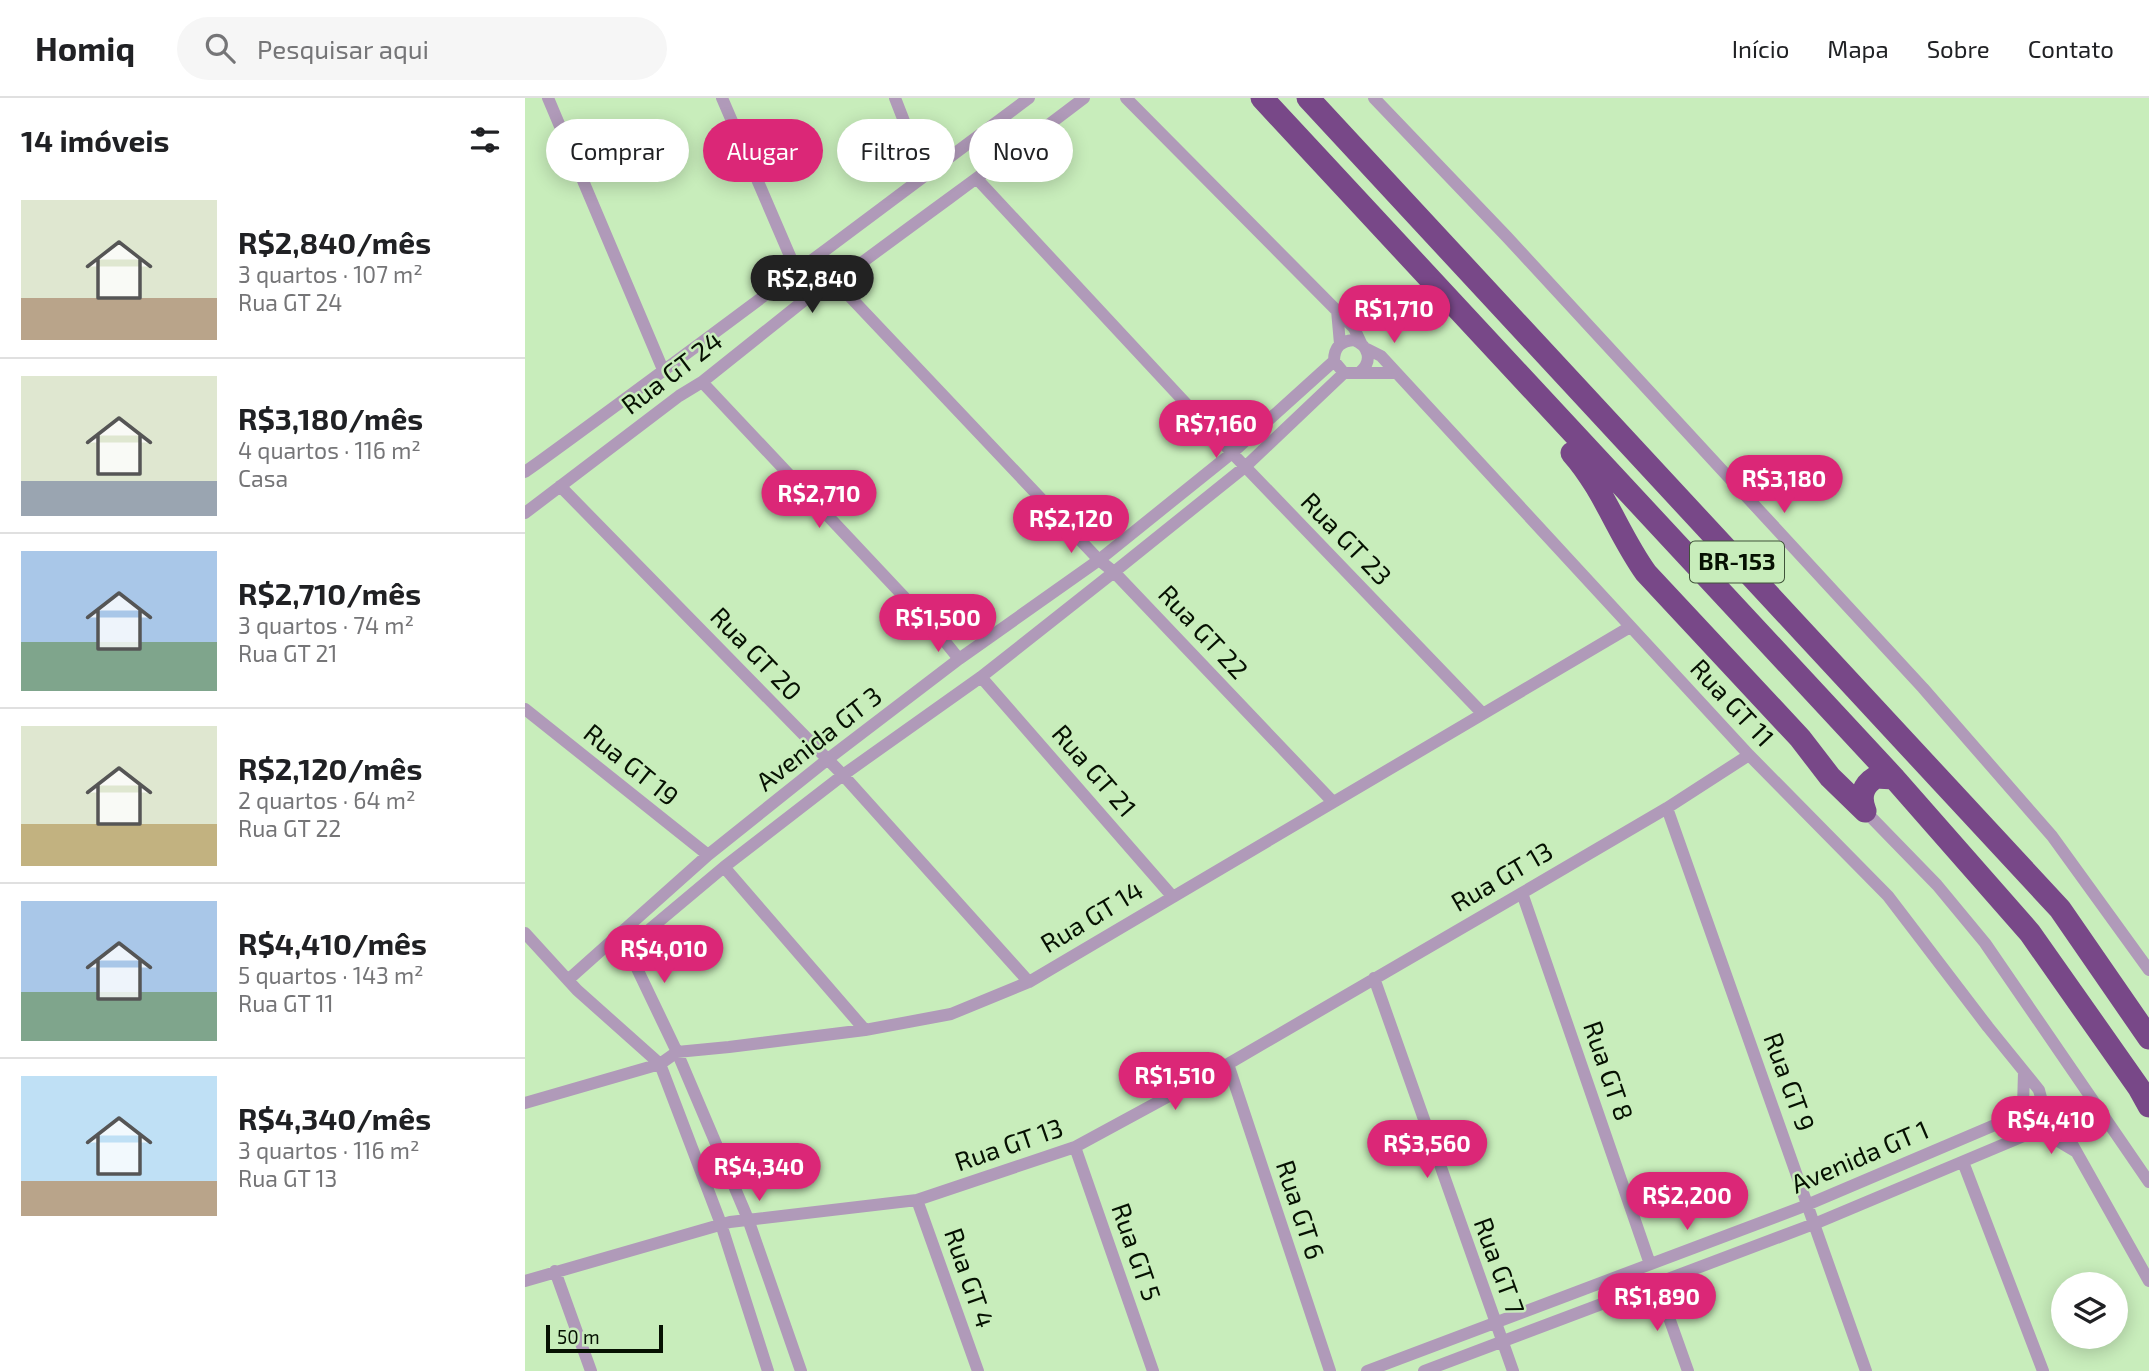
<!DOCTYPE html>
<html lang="pt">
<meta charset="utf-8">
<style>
body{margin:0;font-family:"Exo 2",sans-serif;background:#f6f6f6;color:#202124;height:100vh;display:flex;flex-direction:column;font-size:26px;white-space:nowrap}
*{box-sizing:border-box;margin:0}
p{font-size:23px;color:#757577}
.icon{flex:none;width:38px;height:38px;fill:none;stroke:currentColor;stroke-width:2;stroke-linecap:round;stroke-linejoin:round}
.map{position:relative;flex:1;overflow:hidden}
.sheet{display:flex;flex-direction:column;background:#fff;width:525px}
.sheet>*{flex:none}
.banner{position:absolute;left:21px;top:21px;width:665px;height:63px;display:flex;gap:14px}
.buttons{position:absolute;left:1526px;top:1174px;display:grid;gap:14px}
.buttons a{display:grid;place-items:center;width:77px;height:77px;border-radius:50%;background:#fff;box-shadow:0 4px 18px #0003;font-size:35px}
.scale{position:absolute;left:21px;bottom:18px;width:117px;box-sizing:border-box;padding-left:7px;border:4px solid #061102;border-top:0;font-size:19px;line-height:24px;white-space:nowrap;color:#061102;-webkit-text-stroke:5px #c8edbb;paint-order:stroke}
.price{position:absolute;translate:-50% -60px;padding:0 16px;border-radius:24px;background:#db2777;color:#fff;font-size:23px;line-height:46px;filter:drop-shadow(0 2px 4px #0008)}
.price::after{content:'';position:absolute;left:50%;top:42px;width:21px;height:16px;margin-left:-10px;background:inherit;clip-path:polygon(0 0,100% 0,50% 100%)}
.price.current{background:#222;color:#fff}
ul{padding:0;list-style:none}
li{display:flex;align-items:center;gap:21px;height:175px;padding:0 21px}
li+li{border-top:2px solid #e0e0e0}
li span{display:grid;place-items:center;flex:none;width:196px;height:140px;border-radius:0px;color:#555}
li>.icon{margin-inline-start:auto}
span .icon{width:84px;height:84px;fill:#fffc;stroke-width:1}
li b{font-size:30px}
h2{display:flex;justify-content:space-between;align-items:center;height:84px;padding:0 21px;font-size:30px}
.pill{padding:0 24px;border-radius:32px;background:#fff;box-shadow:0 4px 18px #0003;font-size:24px;line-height:63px}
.pill.current{background:#db2777;color:#fff}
header{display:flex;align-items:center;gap:42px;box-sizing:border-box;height:98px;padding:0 35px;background:#fff;border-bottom:2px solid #e0e0e0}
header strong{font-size:33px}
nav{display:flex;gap:38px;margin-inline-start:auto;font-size:24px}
.search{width:490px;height:63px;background:#f6f6f6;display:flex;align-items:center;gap:18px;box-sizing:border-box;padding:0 24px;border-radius:38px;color:#757577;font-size:26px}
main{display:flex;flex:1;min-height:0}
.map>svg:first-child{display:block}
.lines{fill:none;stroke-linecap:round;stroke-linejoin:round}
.street{stroke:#b09ab9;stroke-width:12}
.highway{stroke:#784888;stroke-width:23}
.labels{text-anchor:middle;stroke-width:5;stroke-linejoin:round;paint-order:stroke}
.shield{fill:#c8edbb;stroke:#40533a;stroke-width:2}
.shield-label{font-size:24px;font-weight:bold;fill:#061102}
.street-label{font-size:26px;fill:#061102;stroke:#c8edbb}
</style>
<header>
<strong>Homiq</strong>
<div class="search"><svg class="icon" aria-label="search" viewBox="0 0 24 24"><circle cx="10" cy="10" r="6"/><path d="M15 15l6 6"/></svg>Pesquisar aqui</div>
<nav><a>Início</a><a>Mapa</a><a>Sobre</a><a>Contato</a></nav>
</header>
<main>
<section class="sheet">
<h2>14 imóveis<svg class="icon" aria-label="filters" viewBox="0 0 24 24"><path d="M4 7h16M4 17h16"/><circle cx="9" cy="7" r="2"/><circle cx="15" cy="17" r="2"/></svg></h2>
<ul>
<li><span style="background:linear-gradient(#dfe7d0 70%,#b9a48a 0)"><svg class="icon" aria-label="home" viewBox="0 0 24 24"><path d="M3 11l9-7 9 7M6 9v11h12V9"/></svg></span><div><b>R$2,840/mês</b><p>3 quartos · 107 m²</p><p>Rua GT 24</p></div></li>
<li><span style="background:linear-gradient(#dfe7d0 75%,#9aa5b1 0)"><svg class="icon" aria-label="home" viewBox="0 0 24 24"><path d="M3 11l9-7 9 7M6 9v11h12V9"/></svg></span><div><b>R$3,180/mês</b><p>4 quartos · 116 m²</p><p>Casa</p></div></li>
<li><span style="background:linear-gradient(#a9c7e8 65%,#7fa58c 0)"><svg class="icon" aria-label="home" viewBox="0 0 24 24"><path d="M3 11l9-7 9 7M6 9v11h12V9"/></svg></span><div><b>R$2,710/mês</b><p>3 quartos · 74 m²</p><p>Rua GT 21</p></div></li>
<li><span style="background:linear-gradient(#dfe7d0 70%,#c2b280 0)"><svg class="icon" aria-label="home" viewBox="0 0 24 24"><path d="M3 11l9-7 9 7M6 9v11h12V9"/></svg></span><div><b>R$2,120/mês</b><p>2 quartos · 64 m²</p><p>Rua GT 22</p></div></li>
<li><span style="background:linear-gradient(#a9c7e8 65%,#7fa58c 0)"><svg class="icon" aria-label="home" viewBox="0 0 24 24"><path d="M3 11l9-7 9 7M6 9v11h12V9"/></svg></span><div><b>R$4,410/mês</b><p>5 quartos · 143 m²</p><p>Rua GT 11</p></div></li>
<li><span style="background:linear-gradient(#bfe0f5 75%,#b9a48a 0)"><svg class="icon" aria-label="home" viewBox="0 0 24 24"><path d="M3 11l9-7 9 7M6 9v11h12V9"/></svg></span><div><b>R$4,340/mês</b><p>3 quartos · 116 m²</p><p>Rua GT 13</p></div></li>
</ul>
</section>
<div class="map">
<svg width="1624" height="1273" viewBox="0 0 1624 1273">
<rect width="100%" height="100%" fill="#c8edbb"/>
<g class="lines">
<path class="street" d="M 23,0 L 139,274
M 197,0 L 271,172
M 370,0 L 400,77
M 601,0 L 829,230 L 836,245
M 849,0 L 982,139 L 1398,590 L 1527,738 L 1624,872
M 453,82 L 707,355 L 958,616
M 311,184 L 574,462 L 589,474 L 807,703
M 812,212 L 815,246
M 842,251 L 856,258 L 1224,657 L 1363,798 L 1463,929 L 1514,992 L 1519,1011
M 835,274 C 848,263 844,248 829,242 C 816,243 809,249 809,263 L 819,275 L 871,275
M 177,284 L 413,535 L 434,561
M 0,374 C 170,251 336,125 504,0
M 35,388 L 318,677 L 504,884
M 0,415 L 154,298 L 177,284 L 291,193 L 311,184 C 393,122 477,63 559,0
M 456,579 L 647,798
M 0,611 L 183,757
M 1142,710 L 1341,1273
M 1340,713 L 1412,787 L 1460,845 L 1624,1084
M 199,769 L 340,932
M 997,795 L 1125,1166
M 0,835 L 52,892 L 135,966 L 196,1126 L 243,1273
M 95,835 L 152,954 L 223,1121 L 276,1273
M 109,864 L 125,831 L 199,769 L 318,677 L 456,579 L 589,474 L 721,368 L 819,275
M 849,880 L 988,1273
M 44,881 L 183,757 L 303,661 L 434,561 L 574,462 L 707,355 L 809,263
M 703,966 L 805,1273
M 0,1005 L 135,966 L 152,954 L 204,949 L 340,932 L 426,916 L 504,884 L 1105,529
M1491 1022a16 16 0 1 1 32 0a16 16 0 1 1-32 0Z
M 1498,1009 L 1499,974
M 1523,1018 L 1538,1030 L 1624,1183
M 1518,1034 L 1550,1053
M 550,1049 L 628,1273
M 1438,1064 L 1518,1273
M 392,1102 L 453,1273
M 30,1173 L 66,1273
M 0,1183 L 205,1124 L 392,1102 L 550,1049 L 703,966 L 997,795 L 1142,710 L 1224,657
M 1132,1186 L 1163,1273
M 842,1273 L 1277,1109 L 1491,1018
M 899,1273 L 1294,1124 L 1501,1037"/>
<path class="highway" d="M 737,0 L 1369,680 L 1505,835 L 1614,990 L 1624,1008
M 783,0 L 1535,811 L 1624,940
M 1047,355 C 1079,391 1093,436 1121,475 L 1275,640 L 1305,679 L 1340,713
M 1340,713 C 1334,698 1338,687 1351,679 L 1369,680"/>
</g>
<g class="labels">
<rect class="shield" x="1165" y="443.5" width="94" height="41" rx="5"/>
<g class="shield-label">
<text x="1212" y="472">BR-153</text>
</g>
<g class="street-label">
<text transform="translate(147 275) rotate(-37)" y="9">Rua GT 24</text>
<text transform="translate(821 441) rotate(46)" y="9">Rua GT 23</text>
<text transform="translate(678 534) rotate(47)" y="9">Rua GT 22</text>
<text transform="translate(231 556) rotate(46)" y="9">Rua GT 20</text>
<text transform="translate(1207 605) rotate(47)" y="9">Rua GT 11</text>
<text transform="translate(294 641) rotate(-38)" y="9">Avenida GT 3</text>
<text transform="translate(106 667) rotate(39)" y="9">Rua GT 19</text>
<text transform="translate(569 673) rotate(49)" y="9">Rua GT 21</text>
<text transform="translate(977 779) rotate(-30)" y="9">Rua GT 13</text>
<text transform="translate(567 819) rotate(-31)" y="9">Rua GT 14</text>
<text transform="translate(1083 973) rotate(71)" y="9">Rua GT 8</text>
<text transform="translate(1264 984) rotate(70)" y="9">Rua GT 9</text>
<text transform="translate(484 1047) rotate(-19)" y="9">Rua GT 13</text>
<text transform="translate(1335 1059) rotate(-23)" y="9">Avenida GT 1</text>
<text transform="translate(775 1112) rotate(72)" y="9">Rua GT 6</text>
<text transform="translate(611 1154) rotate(71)" y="9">Rua GT 5</text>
<text transform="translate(974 1168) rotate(70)" y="9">Rua GT 7</text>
<text transform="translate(444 1180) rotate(71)" y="9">Rua GT 4</text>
</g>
</g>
</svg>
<div class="buttons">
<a><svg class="icon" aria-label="layers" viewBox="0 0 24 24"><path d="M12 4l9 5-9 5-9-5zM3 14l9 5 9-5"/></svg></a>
</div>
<div class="scale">50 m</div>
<b class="price current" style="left:287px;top:217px">R$2,840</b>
<b class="price" style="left:869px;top:247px">R$1,710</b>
<b class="price" style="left:691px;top:362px">R$7,160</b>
<b class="price" style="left:1259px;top:417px">R$3,180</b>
<b class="price" style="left:294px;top:432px">R$2,710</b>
<b class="price" style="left:546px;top:457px">R$2,120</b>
<b class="price" style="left:413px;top:556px">R$1,500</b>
<b class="price" style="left:139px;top:887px">R$4,010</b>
<b class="price" style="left:650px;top:1014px">R$1,510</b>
<b class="price" style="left:1526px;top:1058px">R$4,410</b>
<b class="price" style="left:902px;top:1082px">R$3,560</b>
<b class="price" style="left:234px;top:1105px">R$4,340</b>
<b class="price" style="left:1162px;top:1134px">R$2,200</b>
<b class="price" style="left:1132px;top:1235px">R$1,890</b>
<div class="banner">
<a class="pill">Comprar</a>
<a class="pill current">Alugar</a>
<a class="pill">Filtros</a>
<a class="pill">Novo</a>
</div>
</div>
</main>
